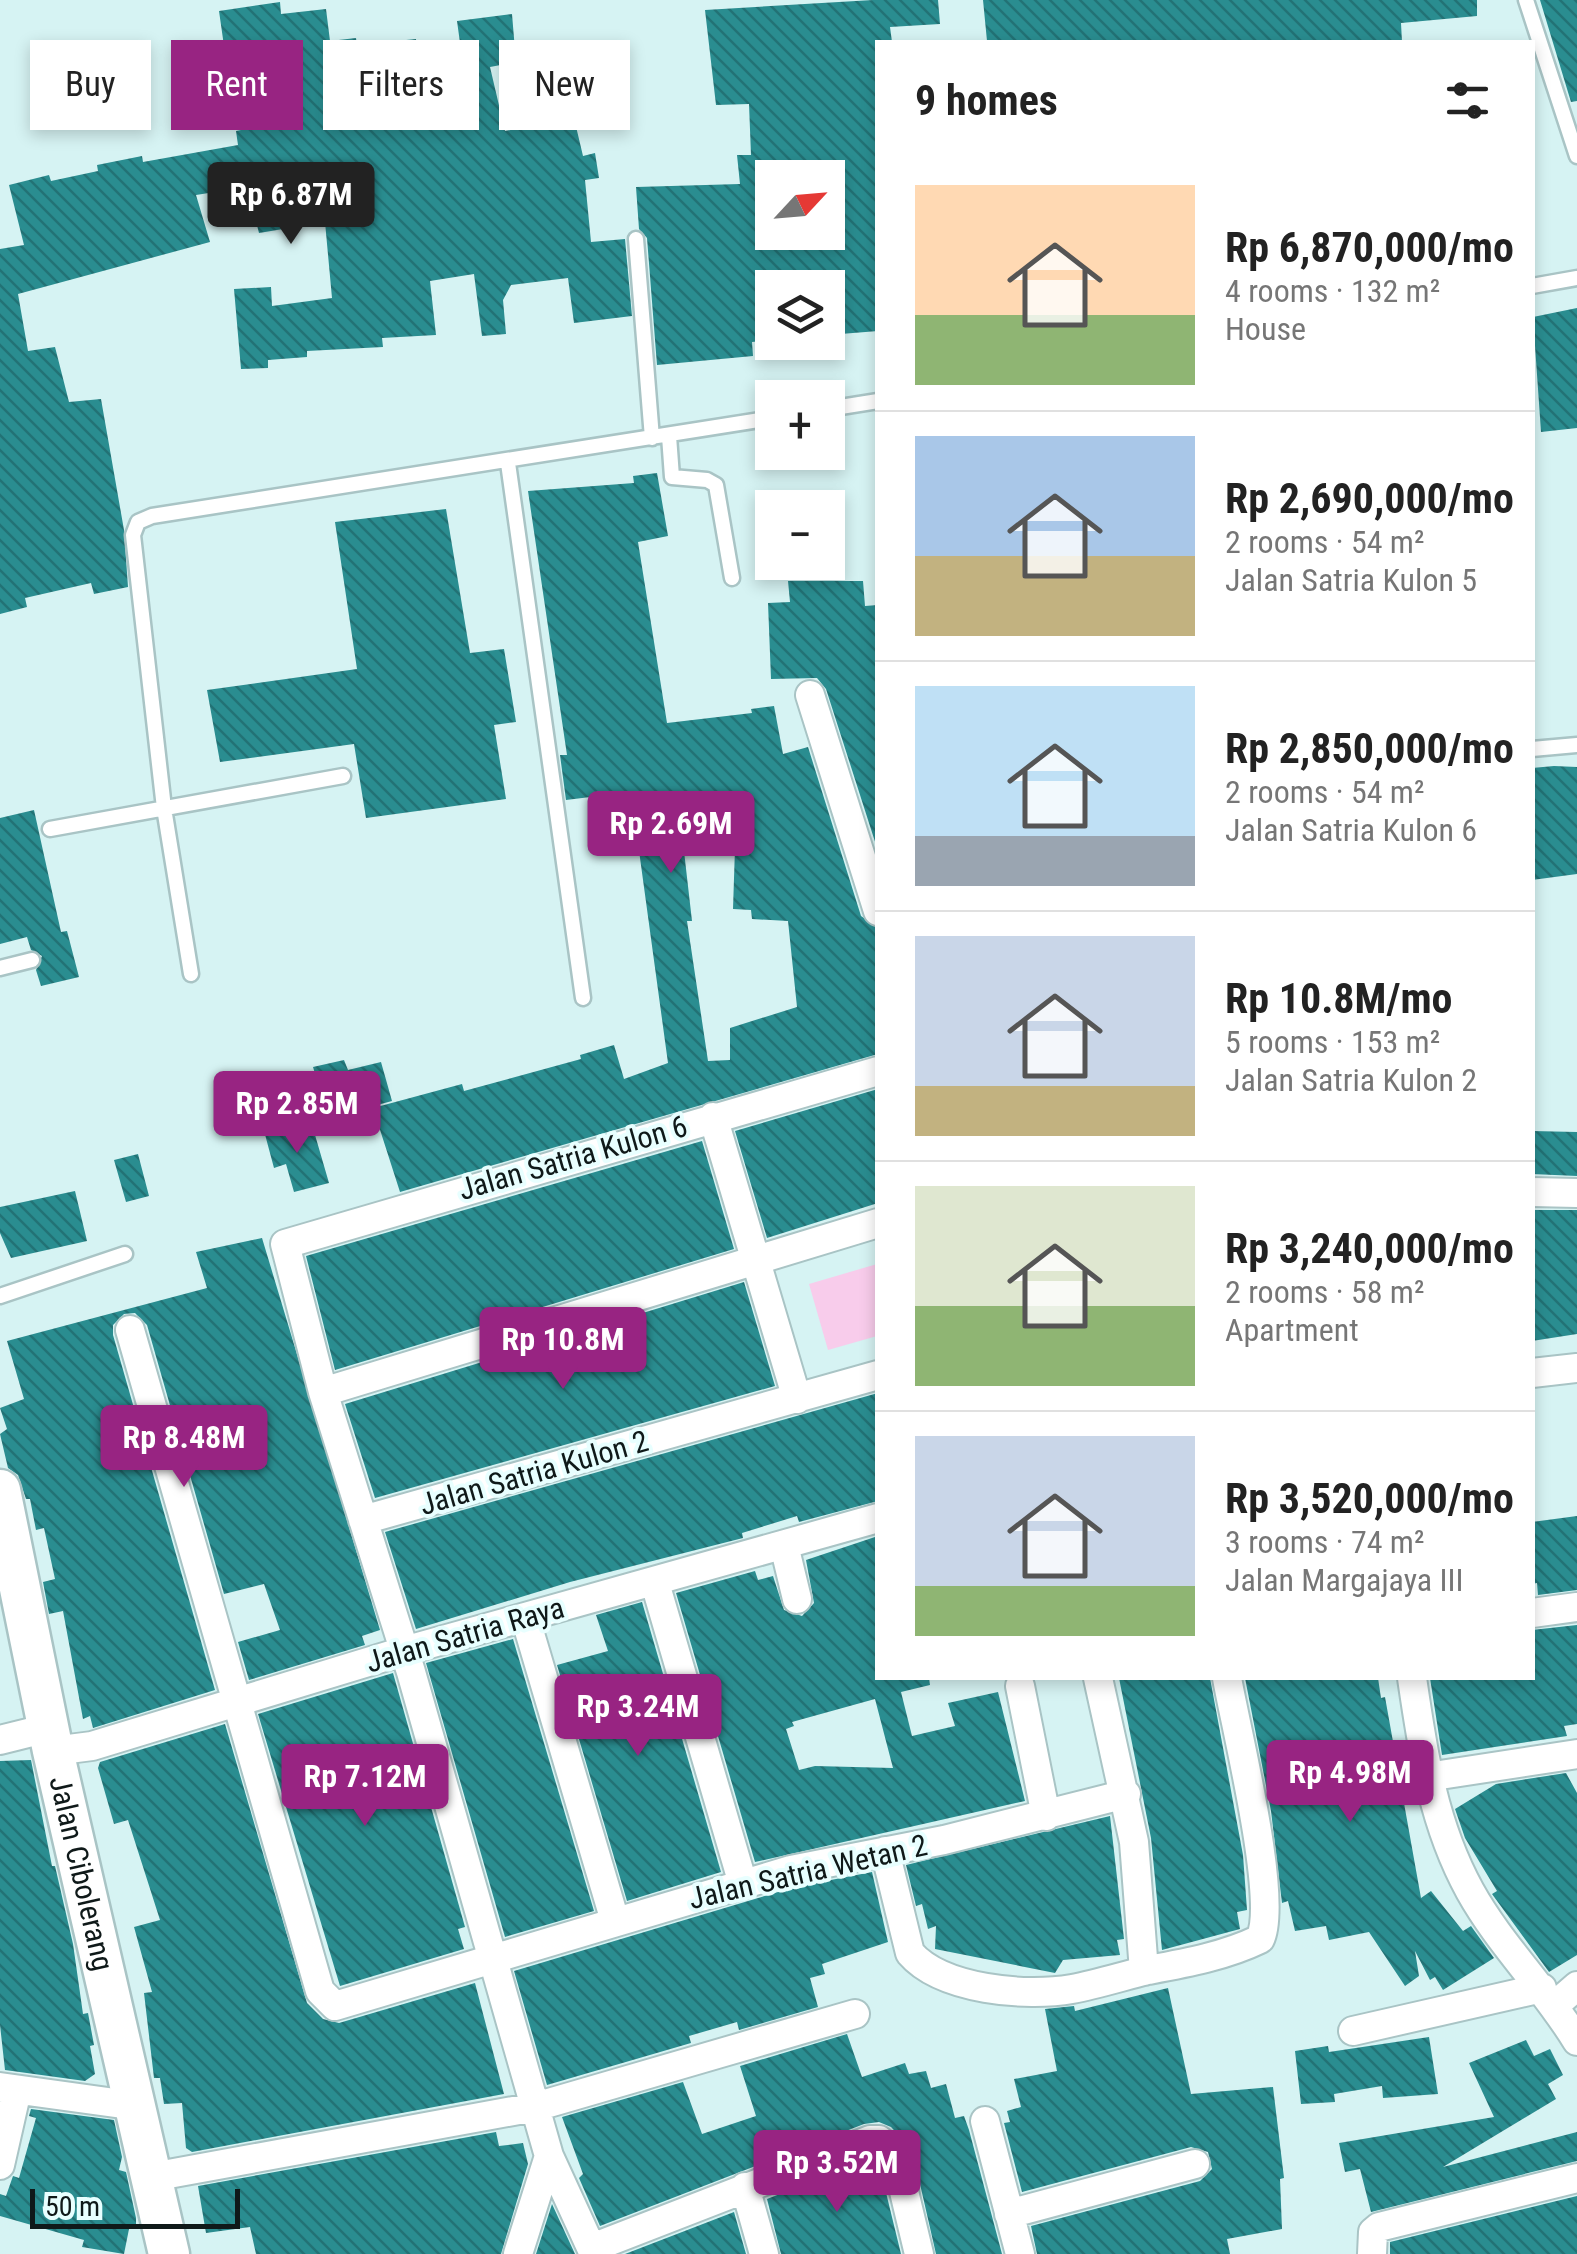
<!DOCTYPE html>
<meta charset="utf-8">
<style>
body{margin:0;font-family:"Roboto Condensed",sans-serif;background:#f6f6f6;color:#222;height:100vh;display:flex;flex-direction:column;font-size:38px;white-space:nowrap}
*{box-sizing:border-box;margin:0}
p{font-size:32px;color:#767676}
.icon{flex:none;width:55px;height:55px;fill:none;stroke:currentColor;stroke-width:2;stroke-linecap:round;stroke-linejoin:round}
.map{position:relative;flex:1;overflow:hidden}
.drawer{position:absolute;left:875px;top:40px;width:660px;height:1640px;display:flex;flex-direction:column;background:#fff;border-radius:0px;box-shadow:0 5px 15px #0003}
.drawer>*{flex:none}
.banner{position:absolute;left:30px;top:40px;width:695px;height:90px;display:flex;gap:20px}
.needle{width:65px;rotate:64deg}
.fabs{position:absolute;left:755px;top:160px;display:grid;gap:20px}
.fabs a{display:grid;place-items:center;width:90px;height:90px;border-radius:0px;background:#fff;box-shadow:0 5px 15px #0003;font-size:50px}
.scale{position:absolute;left:30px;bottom:25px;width:210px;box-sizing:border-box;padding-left:10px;border:5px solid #0f1919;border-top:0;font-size:28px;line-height:35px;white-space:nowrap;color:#0f1919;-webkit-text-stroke:8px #e8ffff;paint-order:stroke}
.price{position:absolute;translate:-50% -85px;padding:0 22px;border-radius:10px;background:#982482;color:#fff;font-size:32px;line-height:65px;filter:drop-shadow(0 2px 5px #0008)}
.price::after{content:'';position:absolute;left:50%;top:60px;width:30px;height:22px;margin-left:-15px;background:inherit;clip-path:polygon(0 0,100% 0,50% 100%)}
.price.on{background:#222;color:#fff}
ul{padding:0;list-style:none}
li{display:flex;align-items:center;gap:30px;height:250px;padding:0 40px}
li+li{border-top:2px solid #e0e0e0}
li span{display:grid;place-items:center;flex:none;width:280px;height:200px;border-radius:0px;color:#555}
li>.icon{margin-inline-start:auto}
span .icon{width:120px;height:120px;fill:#fffc;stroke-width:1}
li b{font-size:42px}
h2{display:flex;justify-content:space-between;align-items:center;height:120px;padding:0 40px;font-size:42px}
.pill{padding:0 35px;border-radius:0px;background:#fff;box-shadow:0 5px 15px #0003;font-size:35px;line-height:90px}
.pill.on{background:#982482;color:#fff}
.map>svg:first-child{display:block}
.park{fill:#f8cceb}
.building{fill:url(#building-back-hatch);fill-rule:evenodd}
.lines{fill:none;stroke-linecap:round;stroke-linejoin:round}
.lane-casing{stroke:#a9c4c5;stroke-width:19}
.street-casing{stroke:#a9c4c5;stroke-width:32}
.secondary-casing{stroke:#a9c4c5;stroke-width:45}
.lane{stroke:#fff;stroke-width:14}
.street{stroke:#fff;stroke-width:28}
.secondary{stroke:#fff;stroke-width:40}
.labels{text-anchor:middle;stroke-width:8;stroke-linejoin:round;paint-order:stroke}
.street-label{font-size:30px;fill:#0f1919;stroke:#e8ffff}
</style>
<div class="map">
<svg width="1577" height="2254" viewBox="0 0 1577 2254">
<defs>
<pattern id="building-back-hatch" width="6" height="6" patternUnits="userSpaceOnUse" patternTransform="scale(2.5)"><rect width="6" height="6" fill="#2a8d90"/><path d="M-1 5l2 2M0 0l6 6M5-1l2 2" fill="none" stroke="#227275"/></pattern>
</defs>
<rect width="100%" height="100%" fill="#d6f3f3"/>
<path class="park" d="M 877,1264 L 877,1336 L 828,1350 L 809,1284 Z"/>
<path class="building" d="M 873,0 L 938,0 L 940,24 L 890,27 L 892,42 L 878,42 L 878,331 L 828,335 L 828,288 L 772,288 L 772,340 L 752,342 L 753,356 L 657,365 L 647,238 L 639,229 L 636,187 L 740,184 L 737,155 L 751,155 L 749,104 L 716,105 L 705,10 ZM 772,178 L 828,178 L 828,232 L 772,232 Z
M 983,0 L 1477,0 L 1477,16 L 1401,23 L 1402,42 L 996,42 L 987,41 Z
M 1540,0 L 1577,0 L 1577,101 L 1571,102 Z
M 280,2 L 281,14 L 326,9 L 330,41 L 356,38 L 357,45 L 416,39 L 420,86 L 465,79 L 457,21 L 512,14 L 516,62 L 490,67 L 505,131 L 574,118 L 583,156 L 595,153 L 599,178 L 585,180 L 591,242 L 625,239 L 632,316 L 574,323 L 568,278 L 511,285 L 503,300 L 506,334 L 482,336 L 474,274 L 430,281 L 436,335 L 382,338 L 383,347 L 307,351 L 307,357 L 268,360 L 268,368 L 241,369 L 234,289 L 271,287 L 272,306 L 332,298 L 325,222 L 259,233 L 247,187 L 196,195 L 210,242 L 18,294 L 28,351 L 55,347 L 69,402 L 101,399 L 124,530 L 128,587 L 94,594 L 91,583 L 25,598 L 27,607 L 0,614 L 0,249 L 24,245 L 9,185 L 49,175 L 51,181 L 98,171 L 97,165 L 142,156 L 143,162 L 238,145 L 236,131 L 246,129 L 236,58 L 226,60 L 219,11 Z
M 1577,308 L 1577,428 L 1541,432 L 1533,317 Z
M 657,473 L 668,536 L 638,542 L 667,723 L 752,713 L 751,709 L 774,706 L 783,754 L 808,747 L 861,916 L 878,928 L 878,1054 L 400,1192 L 373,1108 L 462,1084 L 464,1091 L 581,1059 L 580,1055 L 614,1045 L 624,1079 L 668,1063 L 631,792 L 566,800 L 560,755 L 567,755 L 528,491 L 634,483 L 633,476 ZM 736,817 L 733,909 L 751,910 L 752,919 L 788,921 L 797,1007 L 730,1028 L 730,1060 L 708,1061 L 687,921 L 692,921 L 681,825 Z
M 446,509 L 470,653 L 504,649 L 516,722 L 494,725 L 506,799 L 366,818 L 354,744 L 220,762 L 207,690 L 357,669 L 335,522 Z
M 788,581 L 863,581 L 865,606 L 878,605 L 878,851 L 826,689 L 817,678 L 771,679 L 768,603 L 790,602 Z
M 1554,766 L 1577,767 L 1577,874 L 1532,880 L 1532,768 Z
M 34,810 L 61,932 L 67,931 L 79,977 L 41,986 L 36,970 L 42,956 L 31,950 L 27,937 L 0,944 L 0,818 Z
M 344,1060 L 348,1070 L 381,1062 L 392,1101 L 370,1107 L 366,1093 L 324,1104 L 313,1067 Z
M 878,1089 L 878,1203 L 767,1238 L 735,1131 Z
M 283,1123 L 287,1135 L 313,1128 L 329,1183 L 294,1192 L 286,1164 L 274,1168 L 263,1127 Z
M 1532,1131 L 1577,1132 L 1577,1176 L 1532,1174 Z
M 702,1141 L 734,1249 L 335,1370 L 306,1256 Z
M 138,1154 L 149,1196 L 126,1202 L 114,1160 Z
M 75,1191 L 87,1241 L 11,1258 L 0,1233 L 0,1207 Z
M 1532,1210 L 1577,1210 L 1577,1334 L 1532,1341 Z
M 262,1238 L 380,1630 L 362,1636 L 365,1645 L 249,1680 L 238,1642 L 280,1630 L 264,1584 L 224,1594 L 147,1325 L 135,1313 L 124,1314 L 113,1325 L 113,1335 L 215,1690 L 93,1728 L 90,1716 L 83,1719 L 63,1611 L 49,1614 L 43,1582 L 55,1579 L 44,1528 L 36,1530 L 30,1499 L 26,1499 L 18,1475 L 8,1468 L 0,1434 L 7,1429 L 0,1408 L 24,1399 L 7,1341 L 207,1288 L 196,1252 Z
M 744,1282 L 775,1386 L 375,1498 L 345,1404 Z
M 878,1393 L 878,1501 L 799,1522 L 797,1516 L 742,1533 L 743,1538 L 570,1582 L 416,1629 L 385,1532 Z
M 1577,1516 L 1577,1590 L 1538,1595 L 1537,1583 L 1532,1584 L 1532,1522 Z
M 878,1536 L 878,1678 L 929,1678 L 930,1685 L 901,1692 L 912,1736 L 955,1726 L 948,1703 L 998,1692 L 1025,1801 L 755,1862 L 676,1593 L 755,1571 L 758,1580 L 773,1576 L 784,1610 L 802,1616 L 814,1603 L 806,1560 ZM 875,1699 L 893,1768 L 815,1766 L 799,1770 L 786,1729 L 794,1726 L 792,1722 Z
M 642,1602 L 721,1872 L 627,1901 L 557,1665 L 608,1651 L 596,1615 Z
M 1577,1625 L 1577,1724 L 1564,1726 L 1567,1736 L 1442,1755 L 1430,1678 L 1532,1678 L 1532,1630 Z
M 513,1639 L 594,1911 L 505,1937 L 426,1663 Z
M 393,1673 L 465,1927 L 458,1929 L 464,1949 L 340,1986 L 258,1714 Z
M 1119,1678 L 1210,1678 L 1243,1855 L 1247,1910 L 1237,1912 L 1240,1929 L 1162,1950 L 1151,1838 Z
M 1245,1678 L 1378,1678 L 1381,1698 L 1385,1697 L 1421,1898 L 1431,1891 L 1463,1931 L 1471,1926 L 1494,1958 L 1443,1990 L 1435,1977 L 1430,1980 L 1415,1951 L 1419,1976 L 1405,1986 L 1369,1932 L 1329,1940 L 1326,1926 L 1295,1931 L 1288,1901 L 1282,1903 L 1271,1811 Z
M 225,1724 L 307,2003 L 323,2019 L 339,2023 L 475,1983 L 504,2094 L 192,2152 L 186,2148 L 182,2103 L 164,2104 L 160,2078 L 154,2078 L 144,1993 L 152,1992 L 134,1927 L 160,1920 L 128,1820 L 114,1824 L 98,1768 L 100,1762 Z
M 31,1760 L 52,1866 L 55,1866 L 73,1944 L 83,2014 L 88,2013 L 94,2045 L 90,2046 L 95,2074 L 85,2081 L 5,2070 L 0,2025 L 0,1761 Z
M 1566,1773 L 1577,1793 L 1577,1955 L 1549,1972 L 1492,1894 L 1497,1891 L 1465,1838 L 1455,1809 L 1496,1784 Z
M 1110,1816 L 1124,1939 L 1117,1940 L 1120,1955 L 1063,1960 L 1055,1973 L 935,1949 L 936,1926 L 928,1929 L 922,1904 L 916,1906 L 906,1865 Z
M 872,1872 L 888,1942 L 822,1964 L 825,1974 L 810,1978 L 818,2007 L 739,2030 L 737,2022 L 689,2036 L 691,2043 L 547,2085 L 514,1971 L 795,1887 Z
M 1168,1988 L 1191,2094 L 1273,2087 L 1284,2178 L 1280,2179 L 1282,2229 L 1227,2239 L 1230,2254 L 1037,2254 L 1031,2226 L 1200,2181 L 1212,2169 L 1208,2152 L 1191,2147 L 1022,2192 L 1004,2123 L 1010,2122 L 1007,2111 L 1021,2107 L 1014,2079 L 1057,2071 L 1045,2009 L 1074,2006 L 1075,2011 Z
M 847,2034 L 862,2077 L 905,2063 L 909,2074 L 926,2071 L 931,2088 L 946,2084 L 955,2118 L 964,2116 L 969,2130 L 1002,2254 L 936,2254 L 912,2149 L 891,2127 L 879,2122 L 864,2124 L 600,2226 L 579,2178 L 583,2174 L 562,2117 L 683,2082 L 702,2134 L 756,2116 L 740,2066 Z
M 1429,2037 L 1438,2094 L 1383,2098 L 1382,2086 L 1334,2094 L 1335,2102 L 1301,2104 L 1295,2051 L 1328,2046 L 1329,2052 Z
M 1526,2040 L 1534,2056 L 1550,2049 L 1563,2075 L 1548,2084 L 1556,2099 L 1443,2167 L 1577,2132 L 1577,2161 L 1371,2212 L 1360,2169 L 1345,2172 L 1339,2143 L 1494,2117 L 1469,2063 Z
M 31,2109 L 114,2120 L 122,2157 L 119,2170 L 126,2172 L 136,2218 L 136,2225 L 130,2224 L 124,2254 L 82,2247 L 84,2240 L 0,2216 L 0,2194 L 6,2196 L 13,2176 L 19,2178 L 36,2118 L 29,2116 Z
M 496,2132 L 499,2146 L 523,2143 L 528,2164 L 501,2254 L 256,2254 L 250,2227 L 206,2233 L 198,2186 Z
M 873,2158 L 879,2164 L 901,2254 L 781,2254 L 767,2199 Z
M 1577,2196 L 1577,2254 L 1390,2254 L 1390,2242 Z
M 552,2204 L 575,2254 L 536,2254 Z
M 734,2212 L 746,2254 L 625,2254 Z"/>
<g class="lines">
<defs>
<path id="lane" d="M 1526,0 L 1577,156
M 636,239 L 652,438
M 1532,286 L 1577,278
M 828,409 L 878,401
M 669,436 L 672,477 L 707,480 L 716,485 L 732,578
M 508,463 L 583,998
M 1532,749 L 1577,745
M 50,829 L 343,776
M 0,968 L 32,960
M 191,974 L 164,808 L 133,535 L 138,522 L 152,516 L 772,418
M 0,1296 L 125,1254"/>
<path id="street" d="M 810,695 L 878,911
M 713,1117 L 797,1399
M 1532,1192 L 1577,1193
M 130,1330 L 320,1991 L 335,2006 L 791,1870 L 944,1840 L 1126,1794
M 1532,1373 L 1577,1368
M 323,1392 L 878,1223
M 363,1520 L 878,1375
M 784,1545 L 797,1599
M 655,1583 L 743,1884
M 1532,1613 L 1577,1607
M 525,1617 L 615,1921
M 1098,1678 L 1134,1842 L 1144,1971
M 1412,1678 C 1423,1753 1433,1824 1470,1891 C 1500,1945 1545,1988 1577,2041
M 1020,1686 L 1046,1816
M 0,1740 L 48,1728
M 53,1751 L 92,1746 L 404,1651 L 878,1518
M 1427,1777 L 1577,1754
M 885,1851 L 910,1953 C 942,1990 1026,1997 1072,1989 C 1098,1984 1123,1976 1148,1970 C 1186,1963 1225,1956 1260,1939 C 1279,1901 1236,1729 1227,1678
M 1555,2005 L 1577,1986
M 1353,2031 L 1542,1988
M 0,2087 L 137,2106
M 985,2121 L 1020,2254
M 0,2165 L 17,2090
M 152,2177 L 535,2107 L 855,2014
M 745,2187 L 764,2254
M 1009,2214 L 1195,2164
M 592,2248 L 870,2140 L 879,2140 L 895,2154 L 919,2254
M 518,2254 L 549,2156
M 594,2254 L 549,2156 L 411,1672 L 323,1392 L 285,1244 L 878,1071
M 1372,2254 L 1373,2232 L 1379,2227 L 1577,2178"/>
<g id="secondary">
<path id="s1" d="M 0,1490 L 53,1751 L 169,2254"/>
</g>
</defs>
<use href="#lane" class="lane-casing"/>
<use href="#street" class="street-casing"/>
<use href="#secondary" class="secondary-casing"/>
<use href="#lane" class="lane"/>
<use href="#street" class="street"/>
<use href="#secondary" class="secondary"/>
</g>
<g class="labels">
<g class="street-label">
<text transform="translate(573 1158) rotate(-16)" y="10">Jalan Satria Kulon 6</text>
<text transform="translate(534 1473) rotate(-16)" y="10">Jalan Satria Kulon 2</text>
<text transform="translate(465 1635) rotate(-16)" y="10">Jalan Satria Raya</text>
<text transform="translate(808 1872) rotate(-13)" y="10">Jalan Satria Wetan 2</text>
<text dy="10" stroke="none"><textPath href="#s1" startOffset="392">Jalan Cibolerang</textPath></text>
</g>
</g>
</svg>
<div class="fabs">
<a><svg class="needle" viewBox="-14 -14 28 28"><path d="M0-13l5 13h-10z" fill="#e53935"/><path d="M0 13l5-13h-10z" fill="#767676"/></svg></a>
<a><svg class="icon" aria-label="layers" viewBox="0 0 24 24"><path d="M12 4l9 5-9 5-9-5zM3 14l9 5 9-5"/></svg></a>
<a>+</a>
<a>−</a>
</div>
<div class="scale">50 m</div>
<b class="price on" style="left:291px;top:247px">Rp 6.87M</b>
<b class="price" style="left:671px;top:876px">Rp 2.69M</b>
<b class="price" style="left:297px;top:1156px">Rp 2.85M</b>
<b class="price" style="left:563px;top:1392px">Rp 10.8M</b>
<b class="price" style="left:184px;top:1490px">Rp 8.48M</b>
<b class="price" style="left:638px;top:1759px">Rp 3.24M</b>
<b class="price" style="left:1350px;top:1825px">Rp 4.98M</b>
<b class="price" style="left:365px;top:1829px">Rp 7.12M</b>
<b class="price" style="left:837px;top:2215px">Rp 3.52M</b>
<div class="banner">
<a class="pill">Buy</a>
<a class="pill on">Rent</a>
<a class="pill">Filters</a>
<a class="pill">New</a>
</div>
<section class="drawer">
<h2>9 homes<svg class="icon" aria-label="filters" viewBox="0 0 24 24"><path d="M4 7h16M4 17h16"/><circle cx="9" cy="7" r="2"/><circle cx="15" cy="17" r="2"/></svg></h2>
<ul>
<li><span style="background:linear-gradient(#ffd9b3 65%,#8fb573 0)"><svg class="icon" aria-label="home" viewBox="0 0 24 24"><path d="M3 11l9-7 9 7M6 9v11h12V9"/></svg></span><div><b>Rp 6,870,000/mo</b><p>4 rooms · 132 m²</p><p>House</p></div></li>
<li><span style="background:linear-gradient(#a9c7e8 60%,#c2b280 0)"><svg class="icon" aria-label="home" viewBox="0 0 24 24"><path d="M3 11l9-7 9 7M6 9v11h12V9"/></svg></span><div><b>Rp 2,690,000/mo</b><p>2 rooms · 54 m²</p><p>Jalan Satria Kulon 5</p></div></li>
<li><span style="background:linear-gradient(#bfe0f5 75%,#9aa5b1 0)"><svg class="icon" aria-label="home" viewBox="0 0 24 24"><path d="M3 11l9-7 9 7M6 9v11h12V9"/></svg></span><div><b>Rp 2,850,000/mo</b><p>2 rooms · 54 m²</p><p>Jalan Satria Kulon 6</p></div></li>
<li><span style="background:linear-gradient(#c9d6e8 75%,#c2b280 0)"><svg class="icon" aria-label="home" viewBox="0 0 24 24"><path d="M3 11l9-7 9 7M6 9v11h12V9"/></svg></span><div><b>Rp 10.8M/mo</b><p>5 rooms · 153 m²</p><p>Jalan Satria Kulon 2</p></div></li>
<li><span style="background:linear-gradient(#dfe7d0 60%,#8fb573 0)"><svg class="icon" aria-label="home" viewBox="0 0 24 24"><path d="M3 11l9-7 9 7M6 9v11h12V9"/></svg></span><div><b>Rp 3,240,000/mo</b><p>2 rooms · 58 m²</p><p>Apartment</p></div></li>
<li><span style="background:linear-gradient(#c9d6e8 75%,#8fb573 0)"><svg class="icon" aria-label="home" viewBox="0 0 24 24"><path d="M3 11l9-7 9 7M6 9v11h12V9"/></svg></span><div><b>Rp 3,520,000/mo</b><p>3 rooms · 74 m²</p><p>Jalan Margajaya III</p></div></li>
</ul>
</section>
</div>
